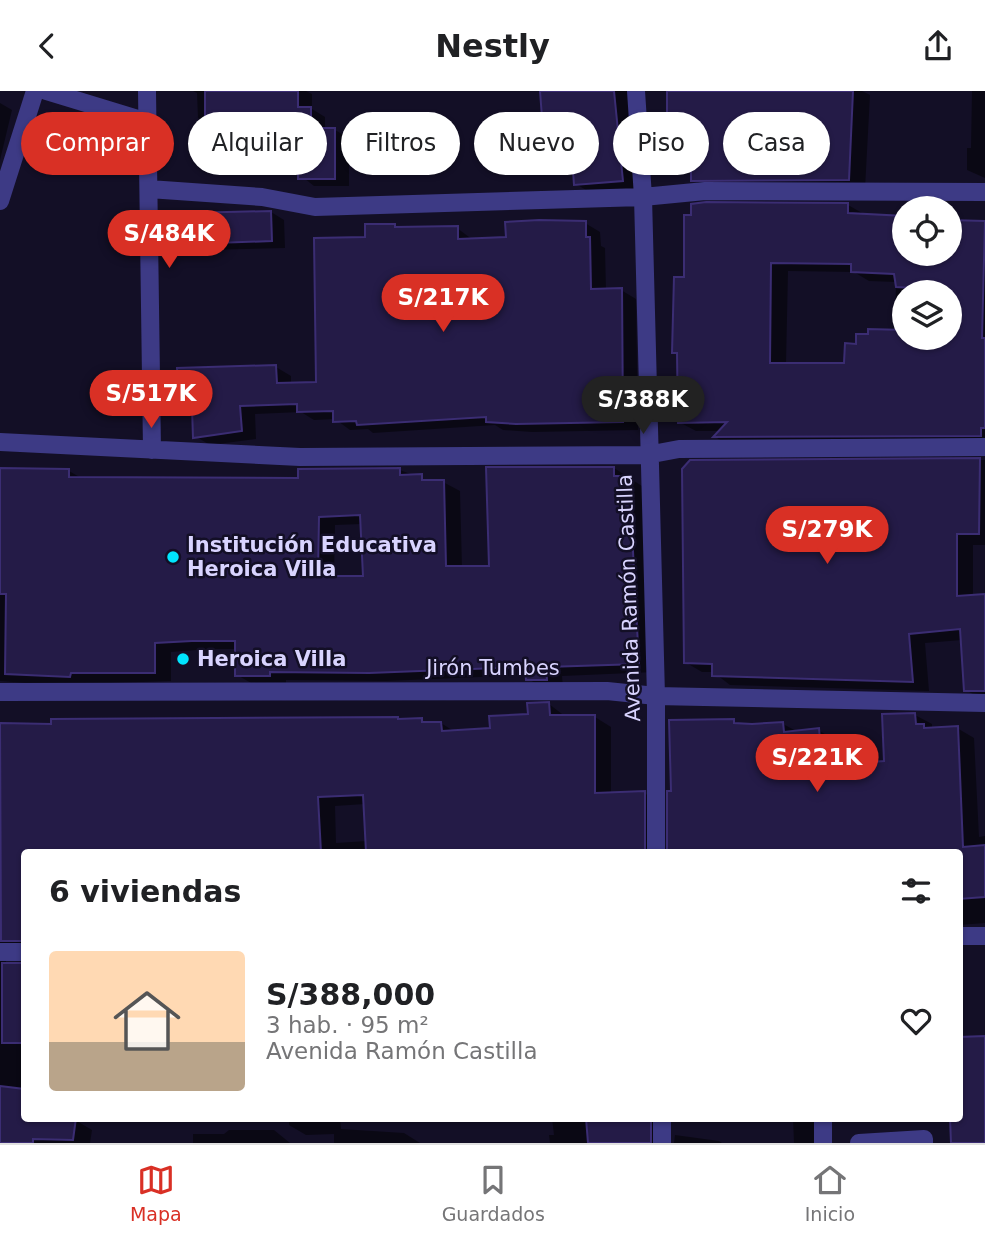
<!DOCTYPE html>
<html lang="es">
<meta charset="utf-8">
<style>
body{margin:0;font-family:"DejaVu Sans",sans-serif;background:#f2f2f2;color:#202124;height:100vh;display:flex;flex-direction:column;font-size:26px;white-space:nowrap}
*{box-sizing:border-box;margin:0}
p{font-size:23px;color:#757577}
.icon{flex:none;width:38px;height:38px;fill:none;stroke:currentColor;stroke-width:2;stroke-linecap:round;stroke-linejoin:round}
.map{position:relative;flex:1;overflow:hidden}
.details{position:absolute;left:21px;top:758px;width:942px;height:273px;display:flex;flex-direction:column;background:#fff;border-radius:7px;box-shadow:0 2px 5px #0004}
.details>*{flex:none}
.guide{position:absolute;left:21px;top:21px;width:943px;height:63px;display:flex;gap:14px}
.buttons{position:absolute;left:892px;top:105px;display:grid;gap:14px}
.buttons a{display:grid;place-items:center;width:70px;height:70px;border-radius:50%;background:#fff;box-shadow:0 2px 5px #0004;font-size:35px}
.price{position:absolute;translate:-50% -60px;padding:0 16px;border-radius:24px;background:#d93025;color:#fff;font-size:23px;line-height:46px;filter:drop-shadow(0 2px 4px #0008)}
.price::after{content:'';position:absolute;left:50%;top:42px;width:21px;height:16px;margin-left:-10px;background:inherit;clip-path:polygon(0 0,100% 0,50% 100%)}
.price.selected{background:#222;color:#fff}
ul{padding:0;list-style:none}
li{display:flex;align-items:center;gap:21px;height:175px;padding:0 28px}
li span{display:grid;place-items:center;flex:none;width:196px;height:140px;border-radius:7px;color:#555}
li>.icon{margin-inline-start:auto}
span .icon{width:84px;height:84px;fill:#fffc;stroke-width:1}
li b{font-size:30px}
h2{display:flex;justify-content:space-between;align-items:center;height:84px;padding:0 28px;font-size:30px}
.tag{padding:0 24px;border-radius:32px;background:#fff;box-shadow:0 2px 5px #0004;font-size:24px;line-height:63px}
.tag.selected{background:#d93025;color:#fff}
header{display:flex;justify-content:space-between;align-items:center;height:91px;padding:0 28px;background:#fff;font-size:32px;font-weight:700}
.tab-bar{display:flex;justify-content:space-around;align-items:center;height:98px;border-top:2px solid #e0e0e0;background:#fff;font-size:19px;color:#757577}
.tab-bar a{display:grid;justify-items:center;gap:4px}
.tab-bar .selected{color:#d93025}
.map>svg:first-child{display:block}
.shadow{fill:#0007;fill-rule:evenodd}
.building{fill:#241b47;stroke:#3b2d73;stroke-width:2;fill-rule:evenodd}
.lines{fill:none;stroke-linecap:round;stroke-linejoin:round}
.minor{stroke:#3d3a85;stroke-width:18}
.poi-dot{fill:#00e5ff;stroke:#130f26;stroke-width:2.5}
.labels{text-anchor:middle;stroke-width:5;stroke-linejoin:round;paint-order:stroke}
.poi-label{font-size:21px;font-weight:bold;fill:#d9d4ff;stroke:#130f26;text-anchor:start}
.street-label{font-size:21px;fill:#d9d4ff;stroke:#130f26}
</style>
<header><svg class="icon" aria-label="back" viewBox="0 0 24 24"><path d="M15 5l-7 7 7 7"/></svg>Nestly<svg class="icon" aria-label="share" viewBox="0 0 24 24"><path d="M12 15V3M7 8l5-5 5 5M5 13v7h14v-7"/></svg></header>
<div class="map">
<svg width="985" height="1052" viewBox="0 0 985 1052">
<rect width="100%" height="100%" fill="#130f26"/>
<path class="shadow" d="M 193,0 L 306,0 L 312,3 L 312,18 L 325,26 L 325,39 L 335,39 L 349,47 L 349,95 L 314,95 L 300,84 L 289,84 L 275,76 L 275,33 L 212,35 L 198,27 L 197,2 Z
M 541,0 L 628,0 L 637,98 L 591,102 L 576,93 L 573,60 L 560,61 L 545,52 Z
M 715,0 L 862,0 L 870,4 L 865,98 L 710,99 L 693,89 Z
M 972,0 L 985,0 L 985,87 L 967,79 L 967,57 L 971,57 Z
M 0,12 L 12,19 L 0,69 Z
M 848,114 L 864,123 L 905,163 L 950,163 L 950,127 L 962,131 L 985,131 L 985,353 L 731,355 L 715,346 L 721,340 L 696,340 L 679,331 L 679,264 L 673,261 L 686,188 ZM 788,180 L 854,181 L 869,190 L 896,191 L 895,241 L 858,255 L 846,273 L 786,273 ZM 905,201 L 950,201 L 950,247 L 905,247 Z
M 271,121 L 284,129 L 285,157 L 204,159 L 190,151 Z
M 585,132 L 600,141 L 601,155 L 605,157 L 606,200 L 621,199 L 636,208 L 638,339 L 532,341 L 503,339 L 495,334 L 373,342 L 368,338 L 350,339 L 335,328 L 314,329 L 301,321 L 255,323 L 256,348 L 210,354 L 195,345 L 194,324 L 180,316 L 276,276 L 291,285 L 291,293 L 318,293 L 367,148 L 394,135 L 400,138 L 457,137 L 473,149 L 508,147 Z
M 985,369 L 985,454 L 973,454 L 973,505 L 985,505 L 985,609 L 965,599 L 962,549 L 925,552 L 929,600 L 730,594 L 713,581 L 702,581 L 685,571 L 691,371 Z
M 614,377 L 645,397 L 655,581 L 562,585 L 563,597 L 544,597 L 528,588 L 528,584 L 386,590 L 286,589 L 286,593 L 253,593 L 237,584 L 236,558 L 209,558 L 171,561 L 171,590 L 51,594 L 0,590 L 0,379 L 69,380 L 83,388 L 299,388 L 400,379 L 431,391 L 443,391 L 460,400 L 462,477 L 490,477 ZM 362,433 L 365,486 L 334,487 L 335,434 Z
M 549,613 L 566,626 L 595,626 L 611,636 L 611,703 L 644,702 L 661,712 L 661,761 L 206,761 L 205,754 L 186,754 L 186,761 L 24,761 L 24,859 L 6,866 L 6,874 L 24,873 L 24,1027 L 75,1029 L 92,1039 L 90,1052 L 0,1052 L 0,633 L 397,627 L 441,632 L 455,641 L 492,639 L 530,625 ZM 365,713 L 367,750 L 336,752 L 335,715 Z
M 915,624 L 932,633 L 932,638 L 957,637 L 974,647 L 979,746 L 985,745 L 985,832 L 959,834 L 959,761 L 669,761 L 669,702 L 673,701 L 733,630 L 741,634 L 783,633 L 798,641 L 818,639 L 835,649 L 837,675 L 886,671 Z
M 289,1027 L 340,1027 L 341,1038 L 404,1042 L 420,1052 L 334,1052 L 334,1043 L 306,1044 L 289,1034 Z
M 552,1027 L 666,1027 L 667,1052 L 550,1052 L 549,1044 L 554,1044 Z
M 793,1027 L 828,1027 L 828,1052 L 794,1052 Z
M 229,1039 L 274,1039 L 290,1052 L 193,1052 L 193,1043 L 224,1043 Z
M 675,1044 L 719,1050 L 722,1052 L 674,1052 Z"/>
<path class="building" d="M 205,0 L 298,0 L 298,16 L 311,16 L 311,37 L 335,37 L 335,88 L 298,88 L 298,77 L 273,77 L 273,25 L 205,27 Z
M 540,0 L 614,0 L 623,90 L 574,94 L 571,51 L 544,53 Z
M 667,0 L 853,0 L 849,89 L 691,90 L 691,52 L 667,52 Z
M 706,111 L 848,112 L 848,122 L 905,125 L 905,163 L 950,163 L 950,129 L 985,130 L 982,247 L 985,247 L 985,337 L 981,337 L 981,345 L 713,346 L 727,331 L 678,332 L 677,262 L 672,262 L 674,186 L 684,186 L 684,124 L 691,124 L 691,113 ZM 771,172 L 851,173 L 851,181 L 894,183 L 896,196 L 950,199 L 950,247 L 905,247 L 905,239 L 868,238 L 868,243 L 856,243 L 856,253 L 845,252 L 844,272 L 770,272 Z
M 271,120 L 272,150 L 188,153 L 187,122 Z
M 539,129 L 586,130 L 586,146 L 590,146 L 591,198 L 622,197 L 623,331 L 516,333 L 486,331 L 486,326 L 357,334 L 356,330 L 333,331 L 333,320 L 297,321 L 297,313 L 240,315 L 242,340 L 193,347 L 192,317 L 179,317 L 177,277 L 276,274 L 277,292 L 316,291 L 314,147 L 365,146 L 365,133 L 395,133 L 395,136 L 458,135 L 458,148 L 506,146 L 505,131 Z
M 980,367 L 979,443 L 957,443 L 957,505 L 985,503 L 985,600 L 964,600 L 960,538 L 909,543 L 913,591 L 712,585 L 712,573 L 684,572 L 682,378 L 690,369 Z
M 486,376 L 614,376 L 614,385 L 629,385 L 639,573 L 546,576 L 547,589 L 526,589 L 525,577 L 520,576 L 369,582 L 270,581 L 270,585 L 235,585 L 235,550 L 192,550 L 155,552 L 155,582 L 71,582 L 70,586 L 5,583 L 6,503 L 0,503 L 0,377 L 69,378 L 69,386 L 298,387 L 298,378 L 400,377 L 400,384 L 422,383 L 422,389 L 444,389 L 446,475 L 489,475 ZM 360,424 L 363,485 L 318,485 L 319,426 Z
M 549,611 L 550,624 L 595,624 L 595,702 L 645,700 L 645,761 L 366,761 L 363,704 L 318,706 L 321,761 L 24,761 L 24,850 L 1,850 L 0,632 L 51,633 L 51,628 L 398,626 L 398,628 L 422,627 L 422,631 L 441,631 L 442,640 L 490,637 L 489,625 L 528,623 L 527,612 Z
M 915,622 L 916,633 L 924,633 L 924,637 L 958,635 L 963,756 L 985,754 L 985,806 L 959,808 L 959,761 L 667,761 L 667,700 L 671,700 L 669,629 L 734,628 L 734,632 L 752,633 L 783,631 L 784,641 L 819,637 L 822,675 L 884,670 L 882,623 Z
M 2,872 L 24,872 L 24,952 L 2,952 Z
M 985,945 L 985,1052 L 951,1052 L 950,1027 L 959,1027 L 959,946 Z
M 0,995 L 24,998 L 24,1027 L 76,1027 L 73,1049 L 33,1048 L 33,1052 L 0,1052 Z
M 586,1027 L 651,1027 L 651,1052 L 588,1052 Z"/>
<g class="lines">
<path class="minor" d="M 46,0 L 148,31
M 147,0 L 152,359
M 636,0 L 643,106 L 656,605 L 656,761
M 149,98 L 262,106 L 315,116 L 643,106 L 705,100 L 985,101
M 0,110 L 35,0
M 0,351 L 300,366 L 647,364 L 679,358 L 985,356
M 0,601 L 607,600 L 656,605 L 985,612
M 959,845 L 985,845
M 0,861 L 24,861
M 662,1027 L 662,1052
M 823,1027 L 823,1052
M 859,1052 L 924,1048 L 924,1052"/>
</g>
<g class="poi-dot">
<circle cx="173" cy="466" r="7"/>
<circle cx="183" cy="568" r="7"/>
</g>
<g class="labels">
<g class="poi-label">
<text x="187" y="461">Institución Educativa<tspan x="187" dy="24">Heroica Villa</tspan></text>
<text x="197" y="575">Heroica Villa</text>
</g>
<g class="street-label">
<text transform="translate(629 507) rotate(-92)" y="7">Avenida Ramón Castilla</text>
<text x="493" y="584">Jirón Tumbes</text>
</g>
</g>
</svg>
<div class="buttons">
<a><svg class="icon" aria-label="locate" viewBox="0 0 24 24"><circle cx="12" cy="12" r="6"/><path d="M12 2v4M12 18v4M2 12h4M18 12h4"/></svg></a>
<a><svg class="icon" aria-label="layers" viewBox="0 0 24 24"><path d="M12 4l9 5-9 5-9-5zM3 14l9 5 9-5"/></svg></a>
</div>
<b class="price" style="left:169px;top:179px">S/484K</b>
<b class="price" style="left:443px;top:243px">S/217K</b>
<b class="price" style="left:151px;top:339px">S/517K</b>
<b class="price selected" style="left:643px;top:345px">S/388K</b>
<b class="price" style="left:827px;top:475px">S/279K</b>
<b class="price" style="left:817px;top:703px">S/221K</b>
<div class="guide">
<a class="tag selected">Comprar</a>
<a class="tag">Alquilar</a>
<a class="tag">Filtros</a>
<a class="tag">Nuevo</a>
<a class="tag">Piso</a>
<a class="tag">Casa</a>
</div>
<section class="details">
<h2>6 viviendas<svg class="icon" aria-label="filters" viewBox="0 0 24 24"><path d="M4 7h16M4 17h16"/><circle cx="9" cy="7" r="2"/><circle cx="15" cy="17" r="2"/></svg></h2>
<ul>
<li><span style="background:linear-gradient(#ffd9b3 65%,#b9a48a 0)"><svg class="icon" aria-label="home" viewBox="0 0 24 24"><path d="M3 11l9-7 9 7M6 9v11h12V9"/></svg></span><div><b>S/388,000</b><p>3 hab. · 95 m²</p><p>Avenida Ramón Castilla</p></div><svg class="icon" aria-label="heart" viewBox="0 0 24 24"><path d="M12 20l-8-8c-3-5 5-10 8-4 3-6 11-1 8 4z"/></svg></li>
</ul>
</section>
</div>
<nav class="tab-bar">
<a class="selected"><svg class="icon" aria-label="map" viewBox="0 0 24 24"><path d="M3 6l6-2 6 2 6-2v14l-6 2-6-2-6 2zM9 4v14M15 6v14"/></svg>Mapa</a>
<a><svg class="icon" aria-label="saved" viewBox="0 0 24 24"><path d="M7 4h10v16l-5-4-5 4z"/></svg>Guardados</a>
<a><svg class="icon" aria-label="home" viewBox="0 0 24 24"><path d="M3 11l9-7 9 7M6 9v11h12V9"/></svg>Inicio</a>
</nav>
